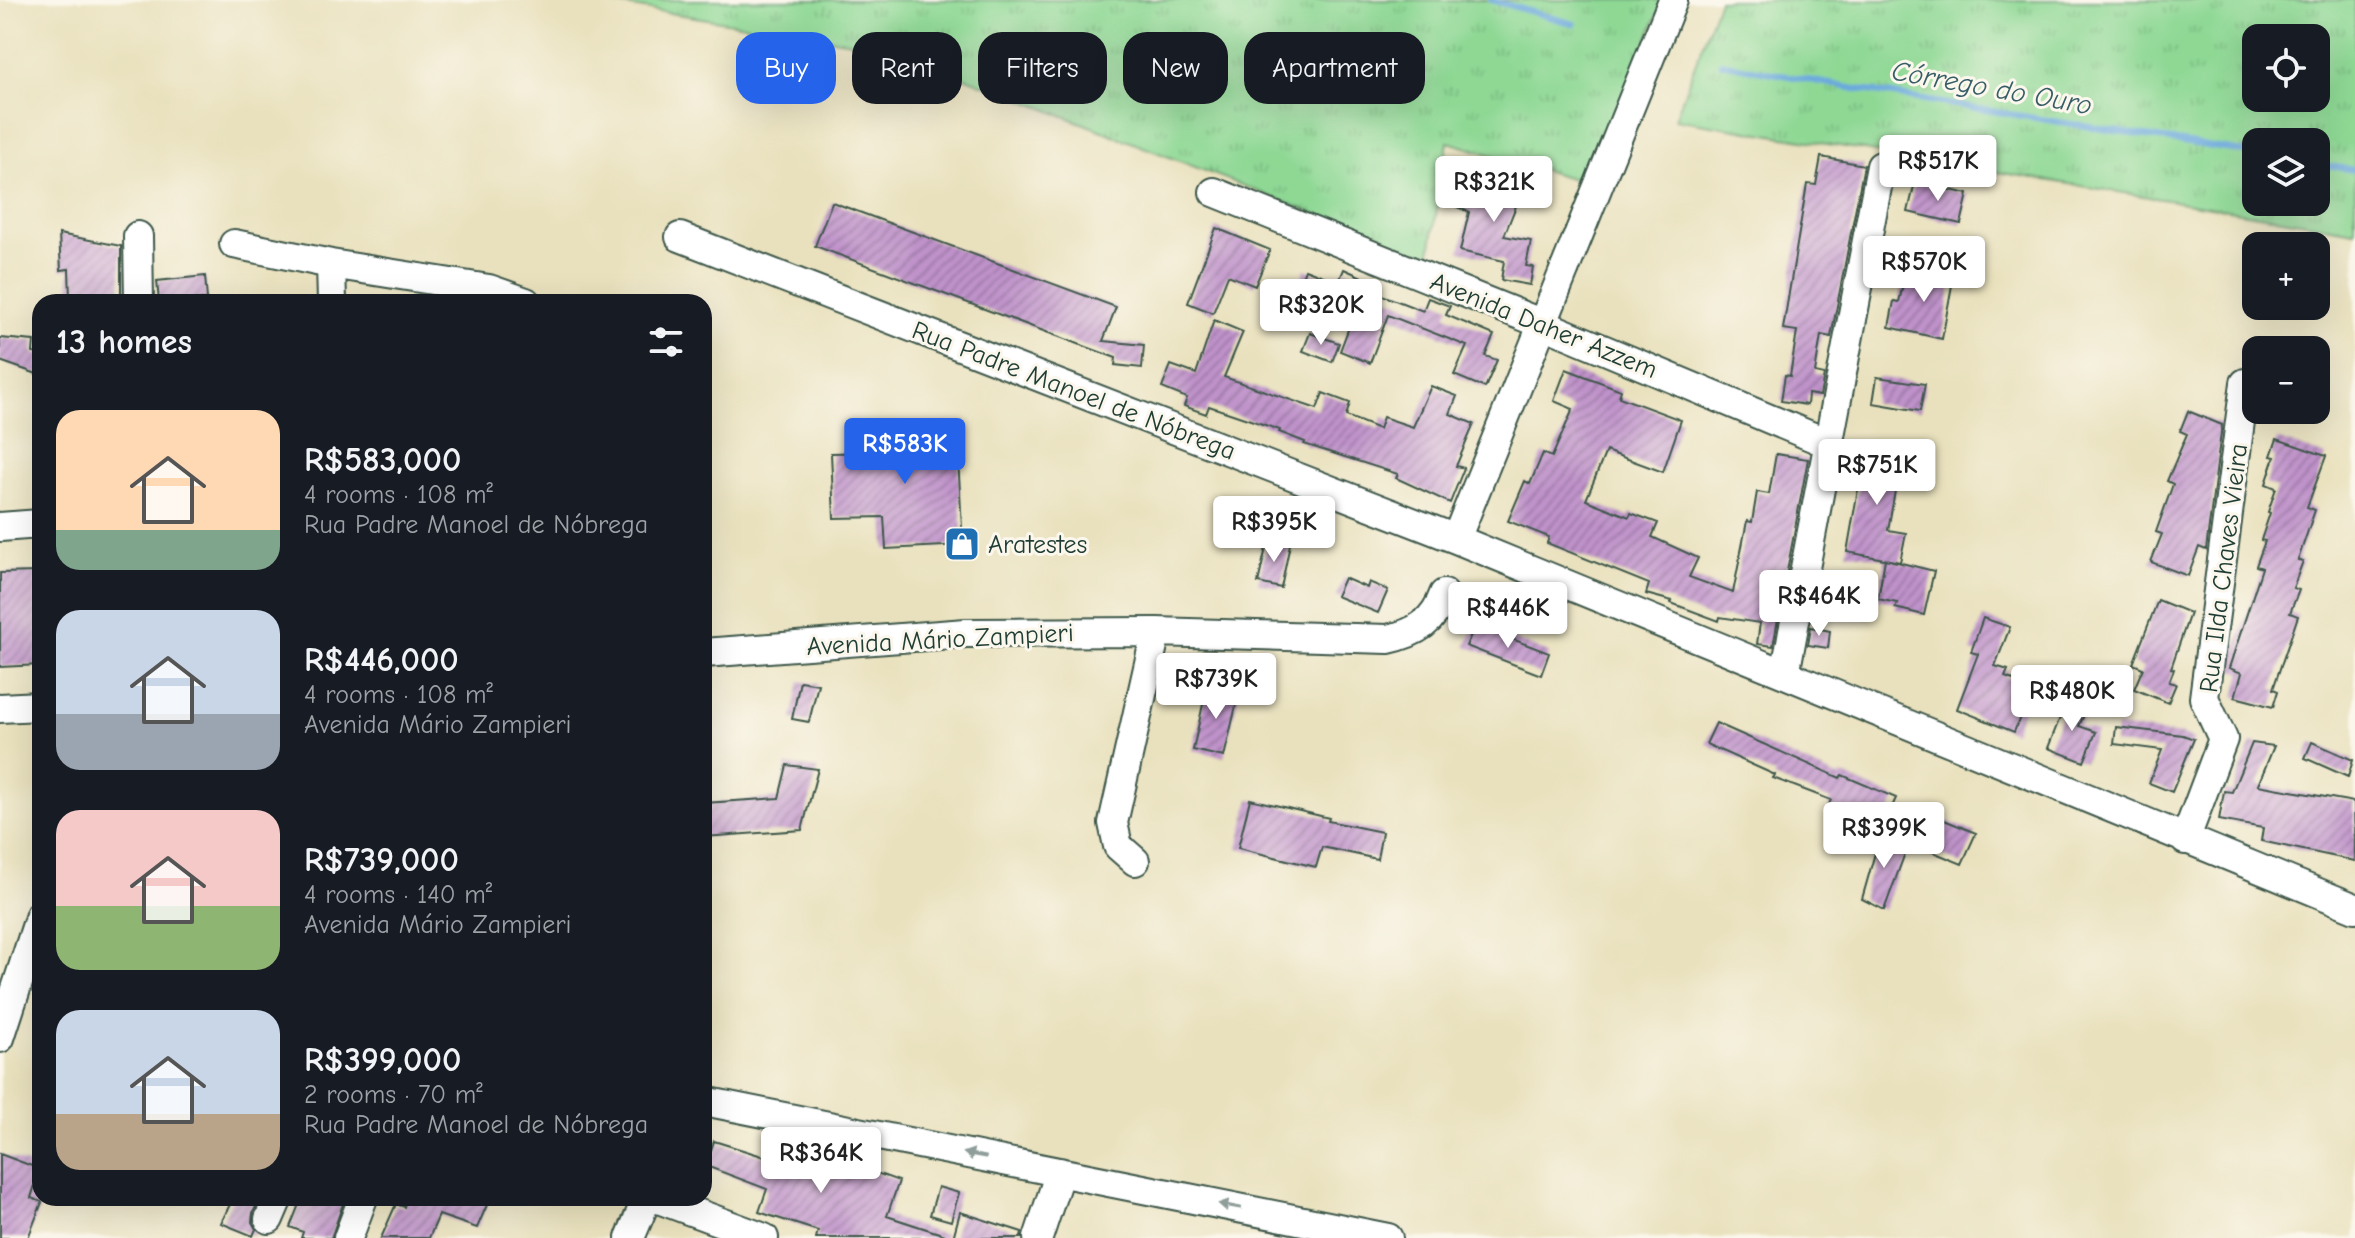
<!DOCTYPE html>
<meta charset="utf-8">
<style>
body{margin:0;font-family:"Comic Neue",sans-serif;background:#242831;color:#f1f3f6;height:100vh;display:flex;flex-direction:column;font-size:30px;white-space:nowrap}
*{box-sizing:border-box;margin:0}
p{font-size:26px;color:#9ea1a6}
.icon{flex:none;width:44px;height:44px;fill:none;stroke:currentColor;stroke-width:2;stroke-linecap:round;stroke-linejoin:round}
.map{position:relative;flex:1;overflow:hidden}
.side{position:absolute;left:32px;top:294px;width:680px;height:912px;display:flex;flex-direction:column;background:#171b24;border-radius:24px;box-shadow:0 8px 32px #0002}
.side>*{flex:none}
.banner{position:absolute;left:736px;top:32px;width:760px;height:72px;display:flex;gap:16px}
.tools{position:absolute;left:2242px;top:24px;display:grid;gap:16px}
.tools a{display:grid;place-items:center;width:88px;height:88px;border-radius:16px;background:#171b24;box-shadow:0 8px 32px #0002;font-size:40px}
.price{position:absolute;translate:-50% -68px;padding:0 18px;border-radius:8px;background:#fff;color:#222;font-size:26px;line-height:52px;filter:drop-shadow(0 2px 4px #0008)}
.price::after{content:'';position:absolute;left:50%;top:48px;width:24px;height:18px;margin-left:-12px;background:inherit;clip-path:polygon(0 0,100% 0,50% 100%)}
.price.active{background:#2563eb;color:#fff}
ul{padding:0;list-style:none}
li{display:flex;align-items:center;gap:24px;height:200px;padding:0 24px}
li span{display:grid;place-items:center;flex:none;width:224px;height:160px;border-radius:24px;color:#555}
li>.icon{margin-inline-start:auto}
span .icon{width:96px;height:96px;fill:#fffc;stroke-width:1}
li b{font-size:34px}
h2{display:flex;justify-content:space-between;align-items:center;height:96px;padding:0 24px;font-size:34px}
.tag{padding:0 28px;border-radius:24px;background:#171b24;box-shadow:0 8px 32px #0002;font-size:28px;line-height:72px}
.tag.active{background:#2563eb;color:#fff}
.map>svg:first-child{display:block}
.grass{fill:url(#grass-tufts);stroke:#568a64;stroke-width:2;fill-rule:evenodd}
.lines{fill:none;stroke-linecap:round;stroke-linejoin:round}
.stream{stroke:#6ba9dd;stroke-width:6}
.building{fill:url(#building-hatch)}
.minor-casing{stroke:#3d5649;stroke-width:32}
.minor{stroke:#fff;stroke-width:28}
.oneway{fill:#8f9e9a}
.labels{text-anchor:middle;stroke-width:6;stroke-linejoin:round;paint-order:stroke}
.street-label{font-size:26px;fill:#1f3d34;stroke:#fbf7ec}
.poi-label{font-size:26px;fill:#1f3d34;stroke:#fbf7ec;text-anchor:start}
.water-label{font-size:28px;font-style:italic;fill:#365d67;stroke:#fbf7ec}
</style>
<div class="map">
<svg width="2355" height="1238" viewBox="0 0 2355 1238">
<defs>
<pattern id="grass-tufts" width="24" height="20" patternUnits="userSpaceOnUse" patternTransform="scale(2)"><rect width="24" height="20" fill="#8ed894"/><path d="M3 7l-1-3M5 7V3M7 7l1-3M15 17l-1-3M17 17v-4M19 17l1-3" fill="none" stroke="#7aba80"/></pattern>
<pattern id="building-hatch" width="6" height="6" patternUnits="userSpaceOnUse" patternTransform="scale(2)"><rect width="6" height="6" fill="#bf92ca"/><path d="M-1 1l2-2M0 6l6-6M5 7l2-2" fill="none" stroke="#9b78a5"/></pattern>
</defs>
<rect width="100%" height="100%" fill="#fbf7ec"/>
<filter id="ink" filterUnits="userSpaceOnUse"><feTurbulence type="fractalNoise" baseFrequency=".0125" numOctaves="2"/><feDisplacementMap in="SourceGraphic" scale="16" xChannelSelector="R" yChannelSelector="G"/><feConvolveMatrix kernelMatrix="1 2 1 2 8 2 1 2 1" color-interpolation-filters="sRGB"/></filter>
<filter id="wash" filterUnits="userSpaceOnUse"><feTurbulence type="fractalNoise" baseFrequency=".006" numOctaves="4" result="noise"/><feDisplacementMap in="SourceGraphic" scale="32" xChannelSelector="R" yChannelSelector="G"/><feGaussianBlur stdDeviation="1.8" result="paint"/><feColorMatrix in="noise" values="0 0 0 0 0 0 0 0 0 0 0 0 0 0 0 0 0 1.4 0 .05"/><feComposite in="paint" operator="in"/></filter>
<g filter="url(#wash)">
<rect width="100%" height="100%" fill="#e9e1bd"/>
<path class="grass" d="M 588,0 L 1663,0 L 1591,184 L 1448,142 L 1429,258 L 889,48 Z
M 1719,0 L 2355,0 L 2355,231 L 1675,119 ZM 2256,38 L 2316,38 L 2316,98 L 2256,98 ZM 2256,142 L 2316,142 L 2316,202 L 2256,202 Z"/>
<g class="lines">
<path class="stream" d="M 1491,0 L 1574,24
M 1721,63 L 1856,89 L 2256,154
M 2316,164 L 2355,170"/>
</g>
<g id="blocks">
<path class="building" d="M 1821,157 L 1864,165 L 1831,337 L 1821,335 L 1815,373 L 1824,375 L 1820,396 L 1808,394 L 1807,405 L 1781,401 L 1785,375 L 1790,376 L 1797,331 L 1783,329 L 1807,184 L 1816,185 Z
M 1473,166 L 1524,186 L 1504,236 L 1531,241 L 1526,266 L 1533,267 L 1530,285 L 1501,280 L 1504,261 L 1460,251 L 1469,212 L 1457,207 Z
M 1915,182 L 1968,194 L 1961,224 L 1908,212 Z
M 832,202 L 1116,307 L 1103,341 L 1144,345 L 1142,368 L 1115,365 L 1116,358 L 815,246 Z
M 1216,228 L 1270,250 L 1255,286 L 1228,275 L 1213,313 L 1188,303 Z
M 59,234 L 121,246 L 121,298 L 70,299 L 69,269 L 61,270 Z
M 1938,265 L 1955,269 L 1942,339 L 1889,327 L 1894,301 L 1899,302 L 1904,280 L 1918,283 L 1921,271 L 1936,275 Z
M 1305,269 L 1331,279 L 1314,323 L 1288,313 Z
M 1344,269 L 1362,277 L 1355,293 L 1337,286 Z
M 205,276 L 207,299 L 159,302 L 157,281 Z
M 1364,288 L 1423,311 L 1428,298 L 1450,306 L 1446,315 L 1494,335 L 1485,356 L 1497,360 L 1485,388 L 1454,375 L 1467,346 L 1388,315 L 1370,363 L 1340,351 Z
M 1214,320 L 1243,332 L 1224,377 L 1317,409 L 1323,393 L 1350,403 L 1346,416 L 1379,429 L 1383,417 L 1413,427 L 1431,386 L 1457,396 L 1450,414 L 1474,424 L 1456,466 L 1464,468 L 1450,503 L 1396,478 L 1398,474 L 1304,444 L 1305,442 L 1279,432 L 1280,430 L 1209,406 L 1206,414 L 1184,406 L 1187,398 L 1162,388 L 1171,365 L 1196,374 Z
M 1310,333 L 1339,343 L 1332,362 L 1303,351 Z
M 0,338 L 34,341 L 33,353 L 40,354 L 40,375 L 0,361 Z
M 1566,369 L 1621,390 L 1619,397 L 1681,420 L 1663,472 L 1606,451 L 1586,500 L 1629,517 L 1631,513 L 1658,523 L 1652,537 L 1698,558 L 1689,577 L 1733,593 L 1747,521 L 1752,522 L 1757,492 L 1769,494 L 1776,454 L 1808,459 L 1773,646 L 1757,644 L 1760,623 L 1720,617 L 1719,621 L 1671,603 L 1672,601 L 1646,594 L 1649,584 L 1547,543 L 1549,537 L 1508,521 L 1525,481 L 1530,484 L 1543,453 L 1552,457 L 1573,409 L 1554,401 Z
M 1877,377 L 1925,384 L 1920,411 L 1873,403 Z
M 2188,411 L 2222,425 L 2206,550 L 2199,547 L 2188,576 L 2151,562 L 2162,534 L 2156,532 L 2173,484 L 2167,481 L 2187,434 L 2180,431 Z
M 956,423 L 963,545 L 886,549 L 884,517 L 834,518 L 831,453 L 880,452 L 878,427 Z
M 2277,439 L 2326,456 L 2307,507 L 2315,510 L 2298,560 L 2303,561 L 2293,588 L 2299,590 L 2290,613 L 2298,616 L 2273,689 L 2278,691 L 2273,707 L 2235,697 L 2242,673 L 2229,668 L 2262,568 L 2256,566 L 2265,541 L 2261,540 L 2270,513 L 2268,512 L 2276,488 L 2266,484 L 2275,457 L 2271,456 Z
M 1866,444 L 1898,449 L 1897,456 L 1901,457 L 1888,530 L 1906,533 L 1900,562 L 1847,552 Z
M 1268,539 L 1290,544 L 1281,588 L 1258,583 Z
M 1885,559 L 1934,571 L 1924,615 L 1895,608 L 1897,603 L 1878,599 Z
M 36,572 L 38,614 L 40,614 L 40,665 L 0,667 L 0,573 Z
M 1344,578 L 1367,588 L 1369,582 L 1388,590 L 1378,613 L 1336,596 Z
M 1830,592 L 1860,596 L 1857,614 L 1827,610 Z
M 2158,600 L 2190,613 L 2171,668 L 2174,669 L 2169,682 L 2176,684 L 2168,703 L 2134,689 L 2143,668 L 2133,664 Z
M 1983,618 L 2010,627 L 1995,666 L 2008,670 L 2005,677 L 2032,687 L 2014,732 L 1957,709 L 1978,654 L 1971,652 Z
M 1475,625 L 1549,653 L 1541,675 L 1466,646 Z
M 1811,627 L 1830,631 L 1828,648 L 1808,645 Z
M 800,681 L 818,684 L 809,722 L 792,719 Z
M 1207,686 L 1239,693 L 1224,757 L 1193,750 Z
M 2067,700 L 2087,708 L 2079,726 L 2096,732 L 2084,762 L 2048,748 Z
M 1716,723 L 1840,778 L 1842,775 L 1896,798 L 1881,832 L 1828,806 L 1831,800 L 1773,778 L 1775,775 L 1706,744 Z
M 2116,727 L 2183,735 L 2194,739 L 2172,792 L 2149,783 L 2162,750 L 2114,744 Z
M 2312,742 L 2353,760 L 2348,777 L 2305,758 Z
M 2252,743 L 2274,746 L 2258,785 L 2354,802 L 2355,861 L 2261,841 L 2263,828 L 2219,820 L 2224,791 L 2232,792 Z
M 787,765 L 818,769 L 802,830 L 704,837 L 704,803 L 779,798 Z
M 1250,799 L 1329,818 L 1328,821 L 1382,832 L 1377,859 L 1322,847 L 1316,867 L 1238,848 Z
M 1937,817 L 1976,833 L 1962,864 L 1923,848 Z
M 1881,832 L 1908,845 L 1884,910 L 1862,899 Z
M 714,1141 L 791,1165 L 797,1151 L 841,1168 L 843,1161 L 899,1181 L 887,1216 L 945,1235 L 944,1238 L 816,1238 L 818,1231 L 759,1212 L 767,1189 L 706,1166 Z
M 0,1154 L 40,1169 L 31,1198 L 42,1202 L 28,1238 L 0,1238 Z
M 938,1187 L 959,1193 L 951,1221 L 930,1215 Z
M 233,1198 L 260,1198 L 253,1213 L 252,1222 L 256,1229 L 253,1236 L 221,1223 Z
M 308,1198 L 345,1198 L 331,1238 L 301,1238 L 303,1232 L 290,1227 L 300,1202 L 305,1204 Z
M 400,1198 L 490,1198 L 477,1228 L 439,1215 L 429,1238 L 381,1238 L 396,1204 L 404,1207 L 406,1201 Z
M 960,1212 L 1022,1232 L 1021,1238 L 953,1238 Z"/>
</g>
</g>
<g filter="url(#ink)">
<use href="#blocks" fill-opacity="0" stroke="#3d5649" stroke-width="2"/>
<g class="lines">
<defs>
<path id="minor" d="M 1214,192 L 1543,324 L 1827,443
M 138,236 L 139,302
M 680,237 L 1456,539 L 2355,908
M 234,244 L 331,264 L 489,289 L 526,302
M 331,264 L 332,302
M 0,527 L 40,524
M 1456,539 L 1673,0
M 704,653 L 966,633 L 1156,632 L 1388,639 C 1416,633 1434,622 1444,594
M 1785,674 L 1881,166
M 0,708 L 40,706
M 2185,840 L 2223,739 L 2204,698 L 2245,383
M 1135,861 L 1118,846 L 1113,823 L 1156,632
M 0,1038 L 40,915
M 704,1101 L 1388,1238
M 656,1198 L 764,1238
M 269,1219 L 278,1198
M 348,1238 L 363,1198
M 630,1238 L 647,1198
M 1038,1238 L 1060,1172"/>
</defs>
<use href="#minor" class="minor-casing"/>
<use href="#minor" class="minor"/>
</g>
<defs><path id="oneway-solid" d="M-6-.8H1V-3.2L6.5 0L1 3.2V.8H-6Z" transform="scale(2)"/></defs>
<g class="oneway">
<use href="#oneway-solid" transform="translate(975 1155) rotate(-169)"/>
<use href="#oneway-solid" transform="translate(1230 1206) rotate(-169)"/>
</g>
</g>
<defs>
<symbol id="shop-square" viewBox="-11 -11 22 22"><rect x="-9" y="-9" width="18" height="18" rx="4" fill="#1f6fb2" stroke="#fbf7ec"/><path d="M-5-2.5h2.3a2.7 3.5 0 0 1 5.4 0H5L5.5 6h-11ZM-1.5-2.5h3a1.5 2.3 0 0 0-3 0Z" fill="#fff"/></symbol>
</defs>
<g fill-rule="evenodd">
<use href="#shop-square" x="942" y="524" width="40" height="40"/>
</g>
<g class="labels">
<g class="street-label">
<text transform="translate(1544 325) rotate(22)" y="9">Avenida Daher Azzem</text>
<text transform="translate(1074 390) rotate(21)" y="9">Rua Padre Manoel de Nóbrega</text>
<text transform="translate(2223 568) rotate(-83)" y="9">Rua Ilda Chaves Vieira</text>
<text transform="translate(940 639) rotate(-3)" y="9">Avenida Mário Zampieri</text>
</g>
<g class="poi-label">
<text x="988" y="553">Aratestes</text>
</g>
<g class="water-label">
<text transform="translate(1992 87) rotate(10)" y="10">Córrego do Ouro</text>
</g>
</g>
</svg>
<div class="tools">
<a><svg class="icon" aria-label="locate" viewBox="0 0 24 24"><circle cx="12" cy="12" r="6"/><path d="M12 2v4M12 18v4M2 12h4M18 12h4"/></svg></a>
<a><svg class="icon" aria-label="layers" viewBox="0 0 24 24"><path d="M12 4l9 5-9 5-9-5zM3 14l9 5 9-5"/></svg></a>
<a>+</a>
<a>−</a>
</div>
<b class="price" style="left:1938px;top:203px">R$517K</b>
<b class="price" style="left:1494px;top:224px">R$321K</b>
<b class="price" style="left:1924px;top:304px">R$570K</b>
<b class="price" style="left:1321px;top:347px">R$320K</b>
<b class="price active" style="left:905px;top:486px">R$583K</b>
<b class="price" style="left:1877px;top:507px">R$751K</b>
<b class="price" style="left:1274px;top:564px">R$395K</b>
<b class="price" style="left:1819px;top:638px">R$464K</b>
<b class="price" style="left:1508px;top:650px">R$446K</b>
<b class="price" style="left:1216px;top:721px">R$739K</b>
<b class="price" style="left:2072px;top:733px">R$480K</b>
<b class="price" style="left:1884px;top:870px">R$399K</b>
<b class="price" style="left:821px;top:1195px">R$364K</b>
<div class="banner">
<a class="tag active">Buy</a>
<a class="tag">Rent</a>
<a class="tag">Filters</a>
<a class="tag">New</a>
<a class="tag">Apartment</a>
</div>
<section class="side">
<h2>13 homes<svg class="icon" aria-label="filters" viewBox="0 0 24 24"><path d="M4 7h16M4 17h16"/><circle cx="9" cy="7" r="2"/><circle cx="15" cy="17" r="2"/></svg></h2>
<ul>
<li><span style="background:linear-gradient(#ffd9b3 75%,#7fa58c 0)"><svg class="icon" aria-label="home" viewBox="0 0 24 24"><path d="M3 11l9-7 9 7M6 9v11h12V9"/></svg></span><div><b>R$583,000</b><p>4 rooms · 108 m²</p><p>Rua Padre Manoel de Nóbrega</p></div></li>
<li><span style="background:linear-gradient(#c9d6e8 65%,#9aa5b1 0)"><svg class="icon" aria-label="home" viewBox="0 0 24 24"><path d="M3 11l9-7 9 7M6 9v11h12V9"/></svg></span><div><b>R$446,000</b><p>4 rooms · 108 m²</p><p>Avenida Mário Zampieri</p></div></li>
<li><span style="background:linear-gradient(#f6c9c9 60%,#8fb573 0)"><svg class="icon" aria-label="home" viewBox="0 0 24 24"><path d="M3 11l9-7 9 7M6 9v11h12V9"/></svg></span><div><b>R$739,000</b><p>4 rooms · 140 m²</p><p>Avenida Mário Zampieri</p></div></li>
<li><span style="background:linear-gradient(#c9d6e8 65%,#b9a48a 0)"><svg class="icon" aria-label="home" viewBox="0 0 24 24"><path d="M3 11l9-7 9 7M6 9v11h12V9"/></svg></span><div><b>R$399,000</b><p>2 rooms · 70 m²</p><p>Rua Padre Manoel de Nóbrega</p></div></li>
</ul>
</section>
</div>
